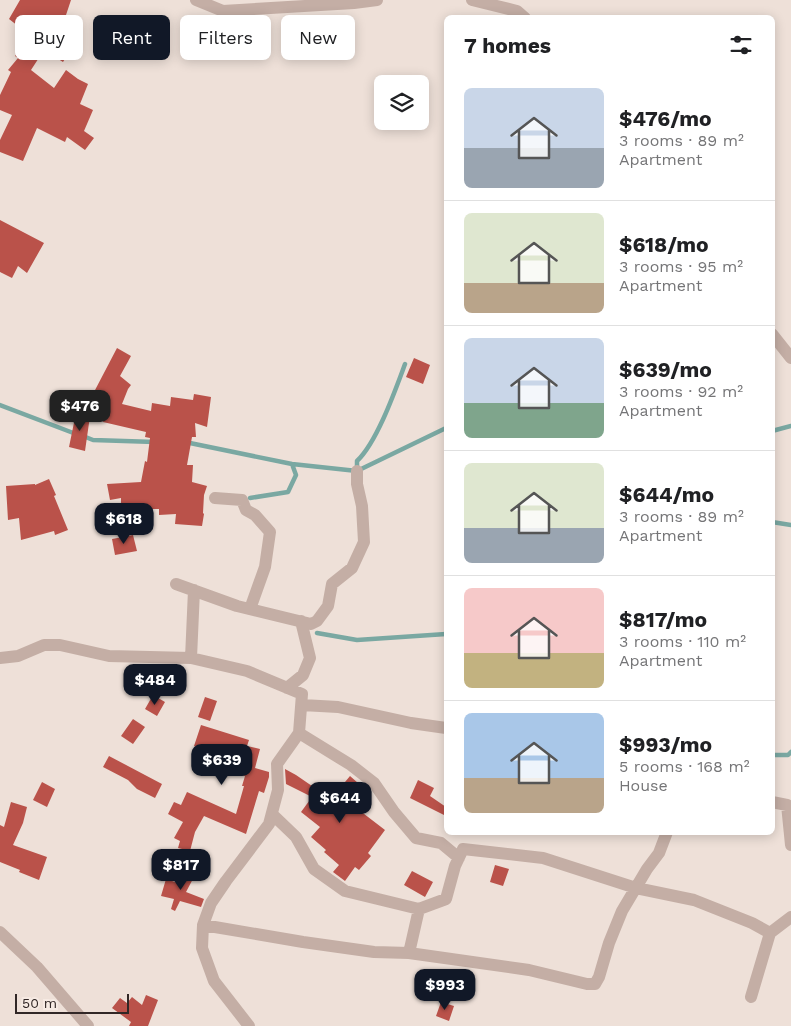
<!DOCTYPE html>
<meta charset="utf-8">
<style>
body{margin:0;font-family:"Work Sans",sans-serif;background:#f2f2f2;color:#202124;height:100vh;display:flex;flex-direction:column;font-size:19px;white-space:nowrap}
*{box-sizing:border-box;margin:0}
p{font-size:16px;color:#757577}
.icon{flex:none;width:28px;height:28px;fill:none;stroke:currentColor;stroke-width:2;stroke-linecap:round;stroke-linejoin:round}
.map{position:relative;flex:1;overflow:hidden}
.sheet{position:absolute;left:444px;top:15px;width:331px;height:820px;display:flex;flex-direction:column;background:#fff;border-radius:8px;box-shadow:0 2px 12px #0003}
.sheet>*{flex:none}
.top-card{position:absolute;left:15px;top:15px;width:354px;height:45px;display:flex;gap:10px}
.tools{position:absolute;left:374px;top:75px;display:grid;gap:10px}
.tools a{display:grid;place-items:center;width:55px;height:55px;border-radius:8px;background:#fff;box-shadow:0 2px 12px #0003;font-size:25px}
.scale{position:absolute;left:15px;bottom:12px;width:114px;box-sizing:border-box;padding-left:5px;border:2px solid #312726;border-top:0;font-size:14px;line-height:18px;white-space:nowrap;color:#312726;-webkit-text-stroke:4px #f6eae3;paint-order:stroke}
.price{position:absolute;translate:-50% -42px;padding:0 11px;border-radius:10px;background:#111827;color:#fff;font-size:16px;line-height:32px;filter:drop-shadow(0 1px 2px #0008)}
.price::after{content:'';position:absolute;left:50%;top:30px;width:15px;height:11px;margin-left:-8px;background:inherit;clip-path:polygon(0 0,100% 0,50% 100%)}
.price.current{background:#222;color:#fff}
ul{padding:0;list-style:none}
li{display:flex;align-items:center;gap:15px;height:125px;padding:0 20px}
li+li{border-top:1px solid #e0e0e0}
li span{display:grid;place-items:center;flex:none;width:140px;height:100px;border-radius:8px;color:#555}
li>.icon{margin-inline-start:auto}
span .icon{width:60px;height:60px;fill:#fffc;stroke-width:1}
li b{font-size:21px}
h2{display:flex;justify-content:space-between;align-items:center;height:60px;padding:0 20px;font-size:21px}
.tag{padding:0 18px;border-radius:8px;background:#fff;box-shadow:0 2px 12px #0003;font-size:18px;line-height:45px}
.tag.current{background:#111827;color:#fff}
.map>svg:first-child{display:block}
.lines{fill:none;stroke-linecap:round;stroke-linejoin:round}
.stream{stroke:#7aa8a2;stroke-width:4.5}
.building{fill:#ba524a}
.minor{stroke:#c4aea5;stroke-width:12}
</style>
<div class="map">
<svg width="791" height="1026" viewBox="0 0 791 1026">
<rect width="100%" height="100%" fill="#eee0d8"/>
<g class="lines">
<path class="stream" d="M 0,405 L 76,434
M 772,431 L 791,426
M 83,436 L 93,440 L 155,442
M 185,442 L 292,464 L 357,471 L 446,428
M 357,470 L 357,461 C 377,442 395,391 405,364
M 250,498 L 288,492 L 296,475 L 292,464
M 772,522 L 791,525
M 317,633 L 357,640 L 446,634
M 772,755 L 788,755 L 791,752"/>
</g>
<path class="building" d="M 20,0 L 71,0 L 65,18 L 74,23 L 63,44 L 71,49 L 63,62 L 44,50 L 31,70 L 54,88 L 66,70 L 78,79 L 88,84 L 80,104 L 93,110 L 84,131 L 94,138 L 85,150 L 67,137 L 65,142 L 37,128 L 23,161 L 0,152 L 0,140 L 12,115 L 0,110 L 0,95 L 11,72 L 8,70 L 18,58 L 15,56 L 28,36 L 16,31 L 18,26 L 9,19 Z
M 0,220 L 44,243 L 27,273 L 18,266 L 12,278 L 0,272 Z
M 117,348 L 131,356 L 120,376 L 131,385 L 128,389 L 122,404 L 151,411 L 152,403 L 170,406 L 171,397 L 193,400 L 194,394 L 211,397 L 207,427 L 195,423 L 196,437 L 192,437 L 187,465 L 193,465 L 192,482 L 207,486 L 204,495 L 203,513 L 204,514 L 202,526 L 175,524 L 176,514 L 159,515 L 159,509 L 143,509 L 143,504 L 121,505 L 121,498 L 110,500 L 107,484 L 141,482 L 145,461 L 147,462 L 150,438 L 145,437 L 146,432 L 103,422 L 109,395 L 94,392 Z
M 414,358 L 430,365 L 423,384 L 406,377 Z
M 76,413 L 90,416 L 85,451 L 69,447 Z
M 49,479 L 56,495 L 54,496 L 68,530 L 55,535 L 54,531 L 21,540 L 19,518 L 8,520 L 6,486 L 35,484 L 35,485 Z
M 133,535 L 137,551 L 115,555 L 112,539 Z
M 153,695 L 165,702 L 157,716 L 145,709 Z
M 205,697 L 217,701 L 210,721 L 198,717 Z
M 133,719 L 145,727 L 133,744 L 121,736 Z
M 201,725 L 249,740 L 247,746 L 260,749 L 255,768 L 269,772 L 269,777 L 264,793 L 259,791 L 246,834 L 204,816 L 195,832 L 190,851 L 178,848 L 180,841 L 174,838 L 183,822 L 168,814 L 174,802 L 181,805 L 187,792 L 236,814 L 244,786 L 242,786 L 245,776 L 209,767 L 212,752 L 194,746 Z
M 109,756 L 162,784 L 155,798 L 137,789 L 128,780 L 103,767 Z
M 285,769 L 296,775 L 328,797 L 337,786 L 340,788 L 350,776 L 366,790 L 355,807 L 385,830 L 368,853 L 371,856 L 359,870 L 355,867 L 345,881 L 333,872 L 339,865 L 324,852 L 326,850 L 311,837 L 320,827 L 301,812 L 312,797 L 286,784 Z
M 418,780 L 434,788 L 430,796 L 446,807 L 446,816 L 410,798 Z
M 42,782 L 55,789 L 47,807 L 33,800 Z
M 11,802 L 27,807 L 23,823 L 13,845 L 47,857 L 39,880 L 19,872 L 20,870 L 0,862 L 0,825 L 4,827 Z
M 495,865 L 509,869 L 503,886 L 490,882 Z
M 182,869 L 194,877 L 186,892 L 204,899 L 201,907 L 180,901 L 175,911 L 171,909 L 174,899 L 161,896 L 166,879 L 178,883 Z
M 412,871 L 433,882 L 425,897 L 404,885 Z
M 146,995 L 158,1000 L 148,1026 L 129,1026 L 131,1022 L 112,1008 L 120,998 L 127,1003 L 132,997 L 142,1005 Z
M 441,1002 L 454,1006 L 449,1021 L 436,1016 Z"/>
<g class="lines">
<path class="minor" d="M 196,0 L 223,11 L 354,3 L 377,0
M 472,0 L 517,11 L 525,18
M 772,334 L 791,358
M 215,498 L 242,500 L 246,510 L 255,515 L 270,532 L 265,567 L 250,609
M 176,584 L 237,606 L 311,624 L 317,621 L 328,606 L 332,584 L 352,568 L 364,542 L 362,506 L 357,484 L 357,471
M 194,590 L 191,658 L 247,671 L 302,694 L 299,733 L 277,764 L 278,790 L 269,824 L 226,881 L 211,903 L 203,925 L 202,948 L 214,981 L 249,1026
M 0,658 L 18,656 L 44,645 L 60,645 L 109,656 L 191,658
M 287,688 L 303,675 L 310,658 L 301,621
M 302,705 L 338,707 L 411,723 L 446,728
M 299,733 L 351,765 L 374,783 L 394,812 L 416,838 L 441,843 L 459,858
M 772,802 L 787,805 L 791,845
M 272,814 L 296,837 L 314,869 L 345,891 L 419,909 L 409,953
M 419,909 L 446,899 L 455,866 L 463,849 L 543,858 L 636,888 L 694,900 L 752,923 L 770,933 L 751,997
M 203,925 L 303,942 L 374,952 L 409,953 L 529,970 L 587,984 L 595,984 L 599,977 L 609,943 L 622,911 L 647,869 L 659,853 L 667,832
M 0,932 L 37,967 L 88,1026
M 770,933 L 791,917"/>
</g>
</svg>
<div class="tools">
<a><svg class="icon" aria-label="layers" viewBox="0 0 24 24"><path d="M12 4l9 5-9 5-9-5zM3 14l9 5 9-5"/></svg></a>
</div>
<div class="scale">50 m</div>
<b class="price current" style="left:80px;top:432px">$476</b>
<b class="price" style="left:124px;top:545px">$618</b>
<b class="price" style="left:155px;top:706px">$484</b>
<b class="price" style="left:222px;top:786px">$639</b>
<b class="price" style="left:340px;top:824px">$644</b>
<b class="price" style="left:181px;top:891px">$817</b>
<b class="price" style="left:445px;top:1011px">$993</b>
<div class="top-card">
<a class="tag">Buy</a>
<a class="tag current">Rent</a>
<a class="tag">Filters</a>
<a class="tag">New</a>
</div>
<section class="sheet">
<h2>7 homes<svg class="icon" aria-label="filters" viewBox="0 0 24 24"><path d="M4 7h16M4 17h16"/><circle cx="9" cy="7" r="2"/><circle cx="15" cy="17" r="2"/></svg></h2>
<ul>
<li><span style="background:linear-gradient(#c9d6e8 60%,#9aa5b1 0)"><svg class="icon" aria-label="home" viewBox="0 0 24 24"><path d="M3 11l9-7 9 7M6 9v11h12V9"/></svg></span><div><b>$476/mo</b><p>3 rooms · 89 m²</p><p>Apartment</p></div></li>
<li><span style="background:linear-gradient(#dfe7d0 70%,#b9a48a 0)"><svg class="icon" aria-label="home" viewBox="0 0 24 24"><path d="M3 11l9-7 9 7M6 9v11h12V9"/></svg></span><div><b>$618/mo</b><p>3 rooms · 95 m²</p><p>Apartment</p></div></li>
<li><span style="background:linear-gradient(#c9d6e8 65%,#7fa58c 0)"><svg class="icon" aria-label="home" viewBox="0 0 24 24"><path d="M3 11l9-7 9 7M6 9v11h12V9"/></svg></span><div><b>$639/mo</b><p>3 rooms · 92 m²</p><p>Apartment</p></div></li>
<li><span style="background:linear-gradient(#dfe7d0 65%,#9aa5b1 0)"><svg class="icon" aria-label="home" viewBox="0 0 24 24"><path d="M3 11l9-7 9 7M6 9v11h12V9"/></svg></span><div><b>$644/mo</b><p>3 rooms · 89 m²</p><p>Apartment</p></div></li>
<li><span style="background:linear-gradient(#f6c9c9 65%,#c2b280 0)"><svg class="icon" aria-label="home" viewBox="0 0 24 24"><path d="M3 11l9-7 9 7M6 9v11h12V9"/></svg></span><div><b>$817/mo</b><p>3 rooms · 110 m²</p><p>Apartment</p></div></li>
<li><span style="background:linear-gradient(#a9c7e8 65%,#b9a48a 0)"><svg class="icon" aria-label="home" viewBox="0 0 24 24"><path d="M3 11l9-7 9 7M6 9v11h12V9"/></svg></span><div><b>$993/mo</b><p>5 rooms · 168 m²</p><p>House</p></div></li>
</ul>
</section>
</div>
